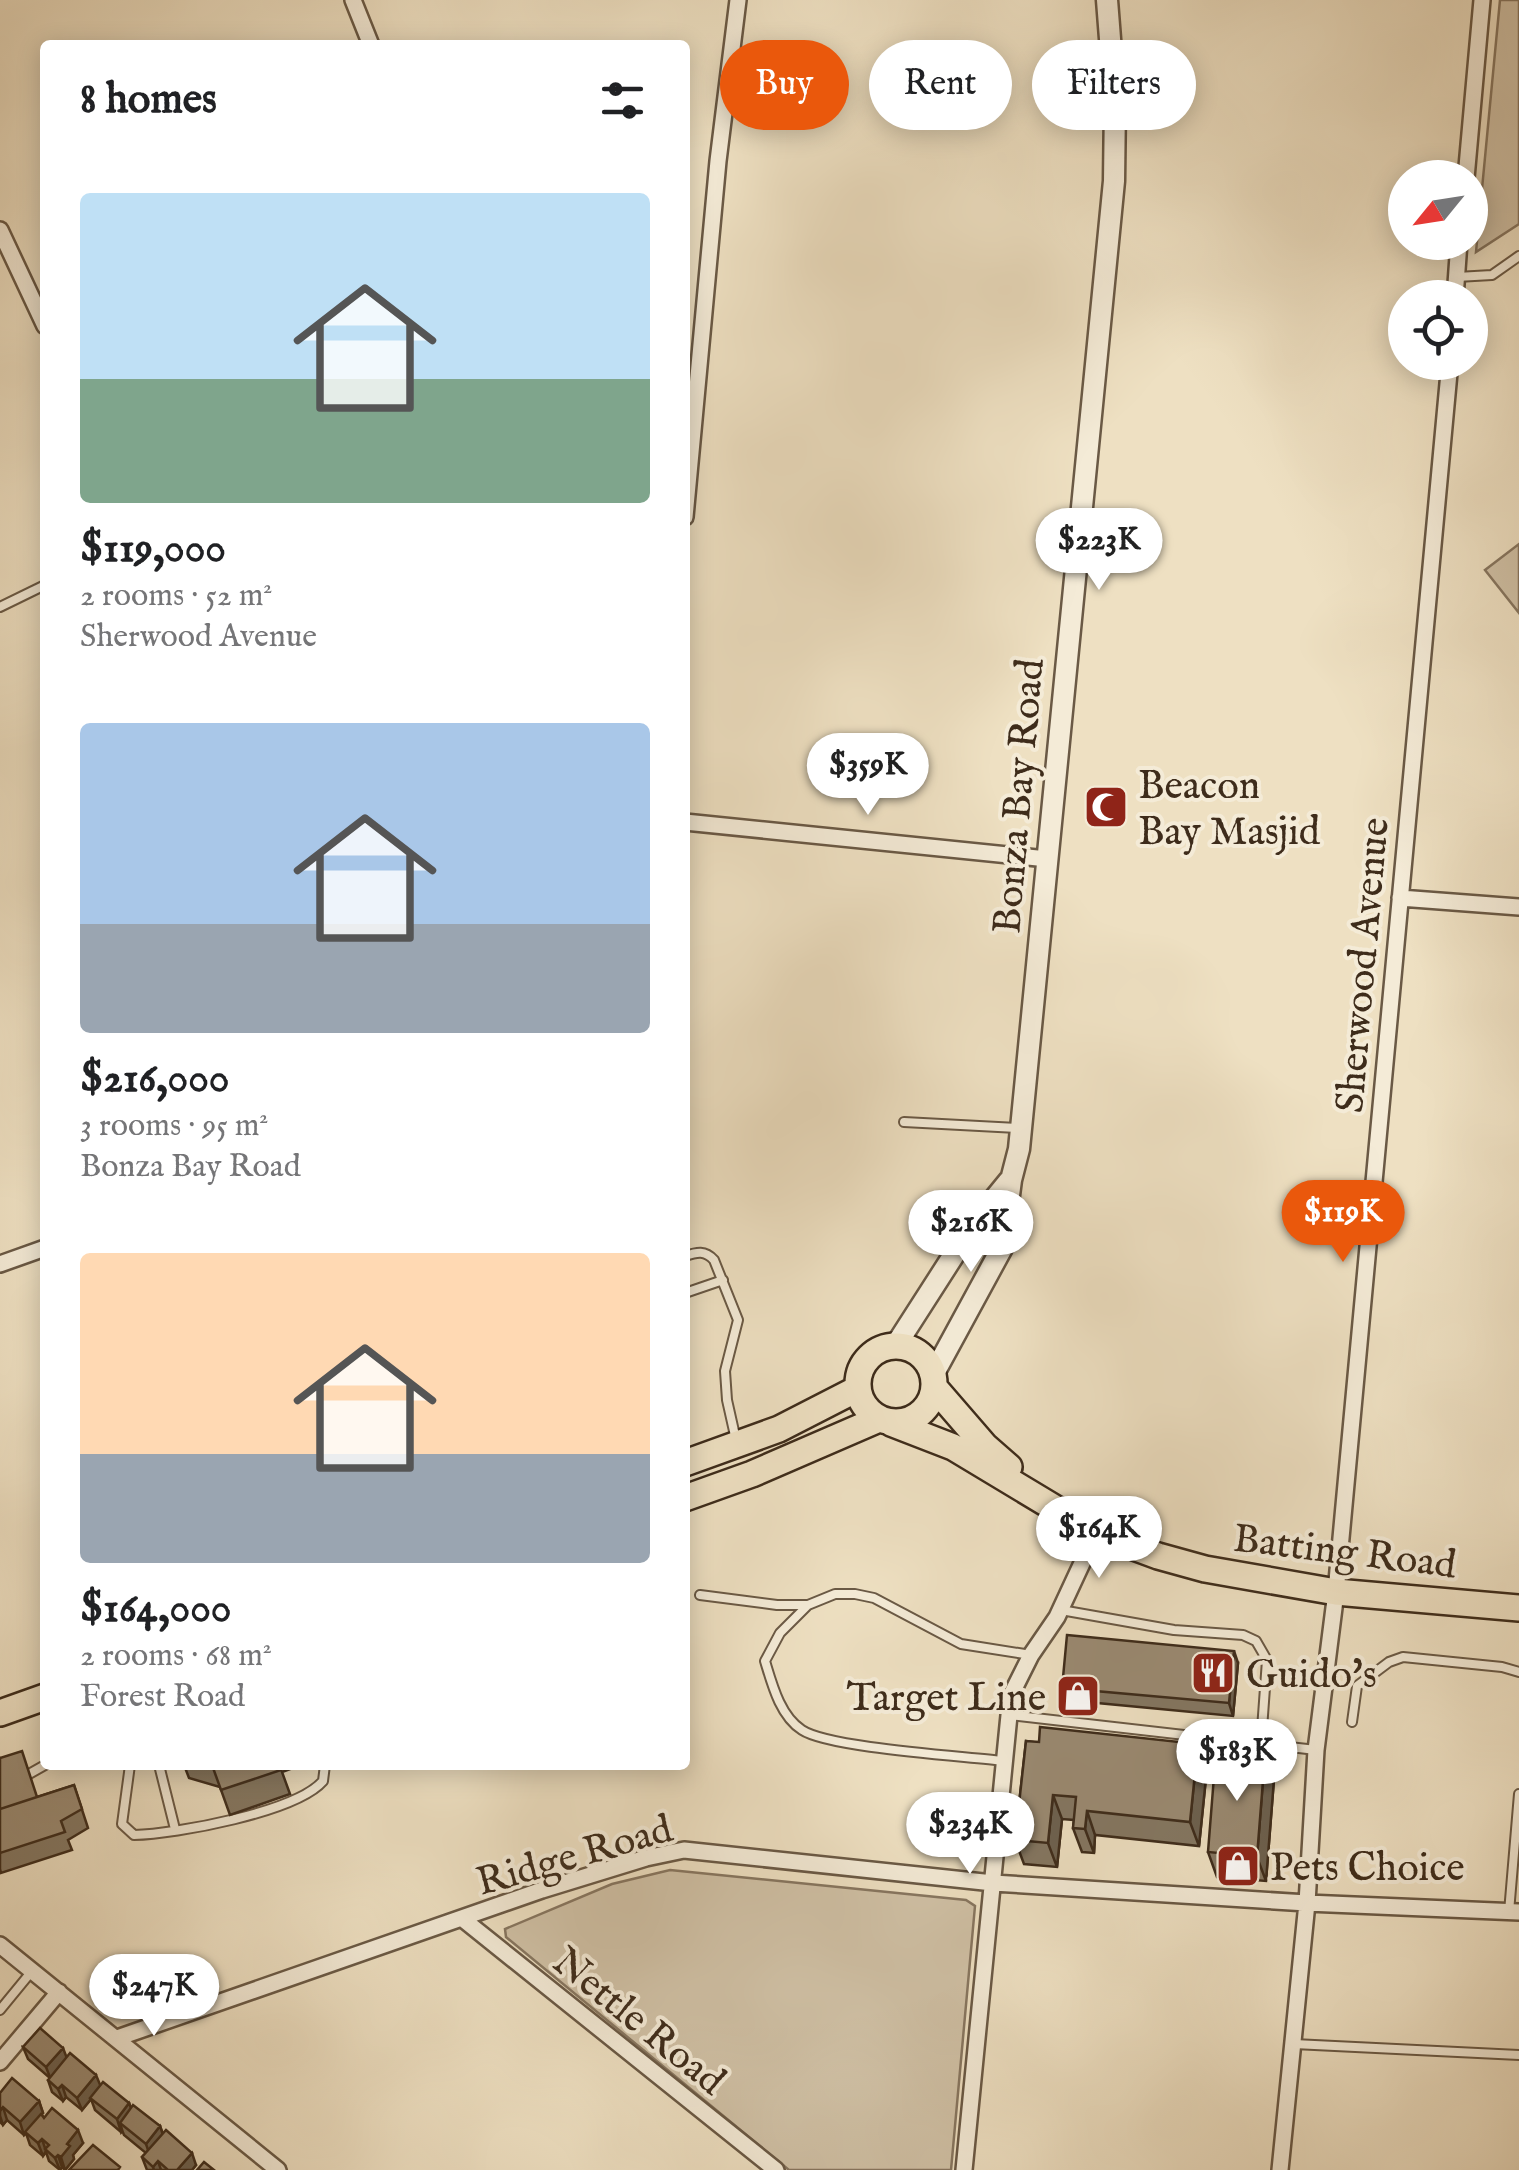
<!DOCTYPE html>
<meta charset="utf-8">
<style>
body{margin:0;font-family:"IM FELL English",serif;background:#f2f2f2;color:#202124;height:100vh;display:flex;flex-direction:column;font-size:38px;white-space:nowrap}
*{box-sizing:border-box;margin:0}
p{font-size:32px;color:#757577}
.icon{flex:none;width:55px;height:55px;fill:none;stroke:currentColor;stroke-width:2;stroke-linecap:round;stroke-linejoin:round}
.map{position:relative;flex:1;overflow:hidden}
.drawer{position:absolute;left:40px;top:40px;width:650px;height:1730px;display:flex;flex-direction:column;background:#fff;border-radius:10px;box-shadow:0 5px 25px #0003}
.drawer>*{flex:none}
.top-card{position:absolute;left:720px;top:40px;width:648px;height:90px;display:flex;gap:20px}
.needle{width:65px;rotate:240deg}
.controls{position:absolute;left:1388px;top:160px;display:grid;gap:20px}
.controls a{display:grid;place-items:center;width:100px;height:100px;border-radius:50%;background:#fff;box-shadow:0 5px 25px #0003;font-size:50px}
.price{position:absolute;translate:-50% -85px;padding:0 22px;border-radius:35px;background:#fff;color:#222;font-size:32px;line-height:65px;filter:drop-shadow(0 2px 5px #0008)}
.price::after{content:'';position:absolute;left:50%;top:60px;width:30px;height:22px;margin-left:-15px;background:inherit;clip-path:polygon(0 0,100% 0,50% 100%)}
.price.selected{background:#ea580c;color:#fff}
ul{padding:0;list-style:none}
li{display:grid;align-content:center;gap:20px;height:530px;padding:0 40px}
li span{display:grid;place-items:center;height:310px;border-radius:10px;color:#555}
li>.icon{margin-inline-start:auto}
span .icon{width:180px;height:180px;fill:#fffc;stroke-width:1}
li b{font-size:42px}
h2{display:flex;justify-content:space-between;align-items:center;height:120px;padding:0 40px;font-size:42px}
.tag{padding:0 35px;border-radius:45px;background:#fff;box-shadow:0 5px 25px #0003;font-size:35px;line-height:90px}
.tag.selected{background:#ea580c;color:#fff}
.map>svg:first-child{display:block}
.green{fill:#d0c1a6;stroke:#877660;stroke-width:2.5}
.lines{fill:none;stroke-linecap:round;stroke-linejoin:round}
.service-casing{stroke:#6a5945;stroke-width:12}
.minor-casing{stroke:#6a5945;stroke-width:20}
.tertiary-casing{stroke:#6a5945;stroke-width:25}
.primary-casing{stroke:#3e2c1b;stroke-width:30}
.service{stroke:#f4ebd7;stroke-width:8}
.minor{stroke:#f4ebd7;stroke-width:15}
.tertiary{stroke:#f4ebd7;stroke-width:20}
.primary{stroke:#eee0c2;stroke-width:25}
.wall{fill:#847762;stroke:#3e2c1b;stroke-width:2.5}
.shaded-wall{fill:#6c6150;stroke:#3e2c1b;stroke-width:2.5}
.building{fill:#9a8a72;stroke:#3e2c1b;stroke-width:2.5}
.labels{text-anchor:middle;stroke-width:8;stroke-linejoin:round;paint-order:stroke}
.poi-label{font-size:40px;fill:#3e2c1b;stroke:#f4ebd7;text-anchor:start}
.street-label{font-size:40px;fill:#3e2c1b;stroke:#f4ebd7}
</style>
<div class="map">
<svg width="1519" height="2170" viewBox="0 0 1519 2170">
<rect width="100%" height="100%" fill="#eee0c2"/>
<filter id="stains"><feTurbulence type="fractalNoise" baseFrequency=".002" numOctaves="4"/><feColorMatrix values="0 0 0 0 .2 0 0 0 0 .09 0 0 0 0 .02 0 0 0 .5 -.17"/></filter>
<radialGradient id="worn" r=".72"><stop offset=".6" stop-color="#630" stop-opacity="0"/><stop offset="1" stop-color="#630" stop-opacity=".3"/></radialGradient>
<path class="green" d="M 1500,0 L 1519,0 L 1519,224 L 1476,252 Z
M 1519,544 L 1519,613 L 1485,570 Z
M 670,1870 L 966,1900 L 975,1906 L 951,2170 L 789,2170 L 506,1937 L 505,1929 L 612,1884 Z"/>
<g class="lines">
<defs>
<path id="service" d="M 1457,277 L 1492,275 L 1519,256
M 0,607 L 45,585
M 904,1122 L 1017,1128
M 685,1256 C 697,1252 705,1250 714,1260 L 738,1320 L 725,1371 L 727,1400 L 736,1440
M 685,1293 L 723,1280
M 700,1595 L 777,1605 L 808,1605 L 835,1594 L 855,1594 L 874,1598 L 961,1644 L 1031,1655
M 808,1605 L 780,1633 L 765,1661 C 772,1684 780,1716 802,1730 C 829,1748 963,1756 1003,1761
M 1061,1610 L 1174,1630 L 1243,1635 L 1256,1641 L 1267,1660 L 1261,1743
M 1009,1715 L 1316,1750
M 1352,1722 L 1357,1686 L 1389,1662 L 1403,1657 L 1502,1667 L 1519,1672
M 130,1765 L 122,1824 L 134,1835 C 176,1834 296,1812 323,1781 L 325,1765
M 159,1765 L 175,1829
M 22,1778 L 45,1765
M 1509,1912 L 1519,1794
M 0,2010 L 32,1971
M 1294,2044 L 1519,2055"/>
<path id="minor" d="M 353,0 L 371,45
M 1466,178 L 1482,0
M 0,230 L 45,326
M 1455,298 L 1459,242
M 685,517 L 718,161 L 738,0
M 685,822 L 1047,859
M 1400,898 L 1519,907
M 0,1264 L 45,1248
M 464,1920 L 776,2170
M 0,1945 L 278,2170
M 117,2038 L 542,1890 L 646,1858 L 684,1850 L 993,1883 L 1307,1903 L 1519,1912
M 0,2062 L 59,1992
M 964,2170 L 1011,1695 L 1031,1655 L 1057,1617 L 1096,1533
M 1280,2170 L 1307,1903 L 1316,1750 L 1336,1592 L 1450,362"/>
<path id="tertiary" d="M 896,1345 L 973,1225 L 1009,1181
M 933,1375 L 1002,1248 L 1011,1180 L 1019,1149 L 1114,181 L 1115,103 L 1107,0"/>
<path id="primary" d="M858 1384a38 38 0 1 1 76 0a38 38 0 1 1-76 0Z
M 934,1387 L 985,1446 L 1009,1467
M 891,1423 L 953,1447 L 1096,1533 L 1158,1556 L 1205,1569 L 1336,1592 L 1519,1608
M 685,1463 L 779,1429 L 857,1389
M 685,1498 L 752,1474 L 879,1419
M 0,1713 L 45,1697"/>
</defs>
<use href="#service" class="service-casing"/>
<use href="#minor" class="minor-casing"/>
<use href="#tertiary" class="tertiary-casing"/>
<use href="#primary" class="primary-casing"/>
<use href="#service" class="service"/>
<use href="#minor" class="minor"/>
<use href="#tertiary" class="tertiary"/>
<use href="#primary" class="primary"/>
</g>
<path class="wall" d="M 1238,1663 L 1233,1716 L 1066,1700 L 1062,1688 Z
M 1026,1741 L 1207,1768 L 1199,1846 L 1095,1835 L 1094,1853 L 1082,1852 L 1073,1828 L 1074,1820 L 1062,1819 L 1057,1867 L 1024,1864 L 1015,1840 Z
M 0,1758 L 37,1797 L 74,1785 L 88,1828 L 68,1840 L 72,1850 L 1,1873 L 0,1869 Z
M 184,1765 L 301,1765 L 282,1772 L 290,1794 L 230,1815 L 220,1787 L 189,1778 Z
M 1274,1779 L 1266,1881 L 1217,1877 L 1208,1852 Z
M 23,2047 L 67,2058 L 100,2086 L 129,2103 L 131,2108 L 160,2126 L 163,2134 L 196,2165 L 192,2170 L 147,2170 L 142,2157 L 146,2153 L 124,2135 L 122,2130 L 121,2132 L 95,2110 L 91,2099 L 82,2110 L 66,2097 L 63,2101 L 52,2092 L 48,2080 L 50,2078 L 28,2059 Z
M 0,2093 L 39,2101 L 43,2113 L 41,2115 L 83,2143 L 73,2155 L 74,2159 L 65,2170 L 62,2167 L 60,2170 L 49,2161 L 46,2152 L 43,2156 L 30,2145 L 26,2133 L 24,2135 L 7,2120 L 3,2125 L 0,2122 Z"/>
<path class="shaded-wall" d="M 1234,1651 L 1238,1663 L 1233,1716 L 1229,1703 Z
M 1198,1744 L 1207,1768 L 1199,1846 L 1190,1822 Z
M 1265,1755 L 1274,1779 L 1266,1881 L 1257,1857 Z
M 1053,1795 L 1062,1819 L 1057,1867 L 1048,1843 Z
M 1087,1811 L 1095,1835 L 1094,1853 L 1085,1829 Z
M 63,2048 L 68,2061 L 51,2080 L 46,2067 Z
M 96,2075 L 101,2087 L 82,2110 L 77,2098 Z
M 62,2085 L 66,2097 L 63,2101 L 58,2089 Z
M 39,2101 L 43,2113 L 24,2135 L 20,2122 Z
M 129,2103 L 134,2116 L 120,2123 L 122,2130 L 121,2132 L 117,2119 Z
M 3,2107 L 7,2120 L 3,2125 L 0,2116 L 0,2111 Z
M 160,2126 L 164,2138 L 150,2156 L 146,2144 Z
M 78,2130 L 83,2143 L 73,2155 L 74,2159 L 65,2170 L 61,2157 L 67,2144 Z
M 42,2139 L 46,2151 L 43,2156 L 38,2143 Z
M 192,2153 L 196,2165 L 192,2170 L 177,2170 Z
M 58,2155 L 62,2167 L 60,2170 L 55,2158 Z
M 158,2161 L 161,2170 L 154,2170 L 153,2167 Z"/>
<path class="building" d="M 1067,1635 L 1234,1651 L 1229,1703 L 1062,1688 Z
M 1040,1727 L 1198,1744 L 1190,1822 L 1087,1811 L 1085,1829 L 1073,1828 L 1076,1797 L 1053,1795 L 1048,1843 L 1015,1840 L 1026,1741 L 1039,1742 Z
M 22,1751 L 37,1797 L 0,1809 L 0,1758 Z
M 1216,1751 L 1265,1755 L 1257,1857 L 1208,1852 Z
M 212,1765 L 279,1765 L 281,1770 L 221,1790 Z
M 74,1785 L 82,1809 L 61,1821 L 65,1832 L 0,1853 L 0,1809 Z
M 40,2028 L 63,2048 L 46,2067 L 23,2047 Z
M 70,2053 L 96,2075 L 77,2098 L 62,2085 L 58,2089 L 48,2080 Z
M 12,2078 L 39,2101 L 20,2122 L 3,2107 L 0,2111 L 0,2093 Z
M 103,2082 L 129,2103 L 117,2119 L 90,2098 Z
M 133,2105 L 160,2126 L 146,2144 L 120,2123 Z
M 52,2108 L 78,2130 L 67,2144 L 70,2146 L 61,2157 L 58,2155 L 55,2158 L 45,2149 L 49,2145 L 42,2139 L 38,2143 L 25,2132 L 41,2114 L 44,2118 Z
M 166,2130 L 192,2153 L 177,2170 L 168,2170 L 158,2161 L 153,2167 L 142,2157 Z
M 93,2145 L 120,2167 L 118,2170 L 69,2170 Z
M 204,2162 L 214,2170 L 197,2170 Z"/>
<defs>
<symbol id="mosque-square" viewBox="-11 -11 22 22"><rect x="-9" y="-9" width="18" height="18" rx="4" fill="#8f2418" stroke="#f4ebd7"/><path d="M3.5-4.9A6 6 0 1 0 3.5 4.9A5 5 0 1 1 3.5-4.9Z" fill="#fff"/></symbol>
<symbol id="restaurant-square" viewBox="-11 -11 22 22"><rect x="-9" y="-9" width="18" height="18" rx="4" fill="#8f2418" stroke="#f4ebd7"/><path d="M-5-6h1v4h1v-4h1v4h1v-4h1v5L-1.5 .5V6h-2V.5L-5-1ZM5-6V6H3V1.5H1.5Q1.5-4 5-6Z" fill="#fff"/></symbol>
<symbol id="shop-square" viewBox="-11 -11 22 22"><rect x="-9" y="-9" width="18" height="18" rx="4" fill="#8f2418" stroke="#f4ebd7"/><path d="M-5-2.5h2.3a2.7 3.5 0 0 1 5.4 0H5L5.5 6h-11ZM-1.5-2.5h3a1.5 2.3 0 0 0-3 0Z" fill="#fff"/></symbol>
</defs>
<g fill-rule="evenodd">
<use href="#mosque-square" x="1081" y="782" width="50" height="50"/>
<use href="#restaurant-square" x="1188" y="1648" width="50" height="50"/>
<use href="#shop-square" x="1053" y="1671" width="50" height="50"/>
<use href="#shop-square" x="1213" y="1841" width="50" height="50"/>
</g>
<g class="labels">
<g class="poi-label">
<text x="1138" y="798">Beacon<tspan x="1138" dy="46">Bay Masjid</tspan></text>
<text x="1246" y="1687">Guido's</text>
<text x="1046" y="1710" text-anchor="end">Target Line</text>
<text x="1270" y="1880">Pets Choice</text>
</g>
<g class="street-label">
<text transform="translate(1017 796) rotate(-85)" y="14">Bonza Bay Road</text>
<text transform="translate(1361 965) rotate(-85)" y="14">Sherwood Avenue</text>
<text transform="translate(1345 1550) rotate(7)" y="14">Batting Road</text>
<text transform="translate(574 1854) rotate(-16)" y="14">Ridge Road</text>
<text transform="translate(640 2020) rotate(39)" y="14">Nettle Road</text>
</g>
</g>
<rect width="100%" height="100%" filter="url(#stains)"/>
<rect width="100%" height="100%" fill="url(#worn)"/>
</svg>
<div class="controls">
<a><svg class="needle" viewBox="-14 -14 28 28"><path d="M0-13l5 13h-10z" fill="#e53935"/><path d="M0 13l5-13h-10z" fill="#757577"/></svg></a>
<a><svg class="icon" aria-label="locate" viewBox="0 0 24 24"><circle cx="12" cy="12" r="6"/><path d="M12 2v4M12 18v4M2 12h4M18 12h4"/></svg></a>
</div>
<b class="price" style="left:1099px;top:593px">$223K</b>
<b class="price" style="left:868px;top:818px">$359K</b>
<b class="price selected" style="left:1343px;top:1265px">$119K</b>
<b class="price" style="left:971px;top:1275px">$216K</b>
<b class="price" style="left:1099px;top:1581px">$164K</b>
<b class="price" style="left:1237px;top:1804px">$183K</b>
<b class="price" style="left:970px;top:1877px">$234K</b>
<b class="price" style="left:154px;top:2039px">$247K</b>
<div class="top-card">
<a class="tag selected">Buy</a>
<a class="tag">Rent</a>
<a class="tag">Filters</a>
</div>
<section class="drawer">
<h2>8 homes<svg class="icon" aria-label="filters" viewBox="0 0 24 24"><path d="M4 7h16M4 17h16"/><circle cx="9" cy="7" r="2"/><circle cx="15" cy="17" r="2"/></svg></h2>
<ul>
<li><span style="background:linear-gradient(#bfe0f5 60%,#7fa58c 0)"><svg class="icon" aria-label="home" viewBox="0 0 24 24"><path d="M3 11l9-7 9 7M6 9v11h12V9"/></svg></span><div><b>$119,000</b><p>2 rooms · 52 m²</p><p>Sherwood Avenue</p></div></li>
<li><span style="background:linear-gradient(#a9c7e8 65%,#9aa5b1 0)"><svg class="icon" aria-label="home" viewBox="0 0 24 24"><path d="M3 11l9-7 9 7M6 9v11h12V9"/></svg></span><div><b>$216,000</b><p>3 rooms · 95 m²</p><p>Bonza Bay Road</p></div></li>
<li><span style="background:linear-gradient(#ffd9b3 65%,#9aa5b1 0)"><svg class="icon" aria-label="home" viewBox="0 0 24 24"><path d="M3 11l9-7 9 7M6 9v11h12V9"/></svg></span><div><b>$164,000</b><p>2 rooms · 68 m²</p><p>Forest Road</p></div></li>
</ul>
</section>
</div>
